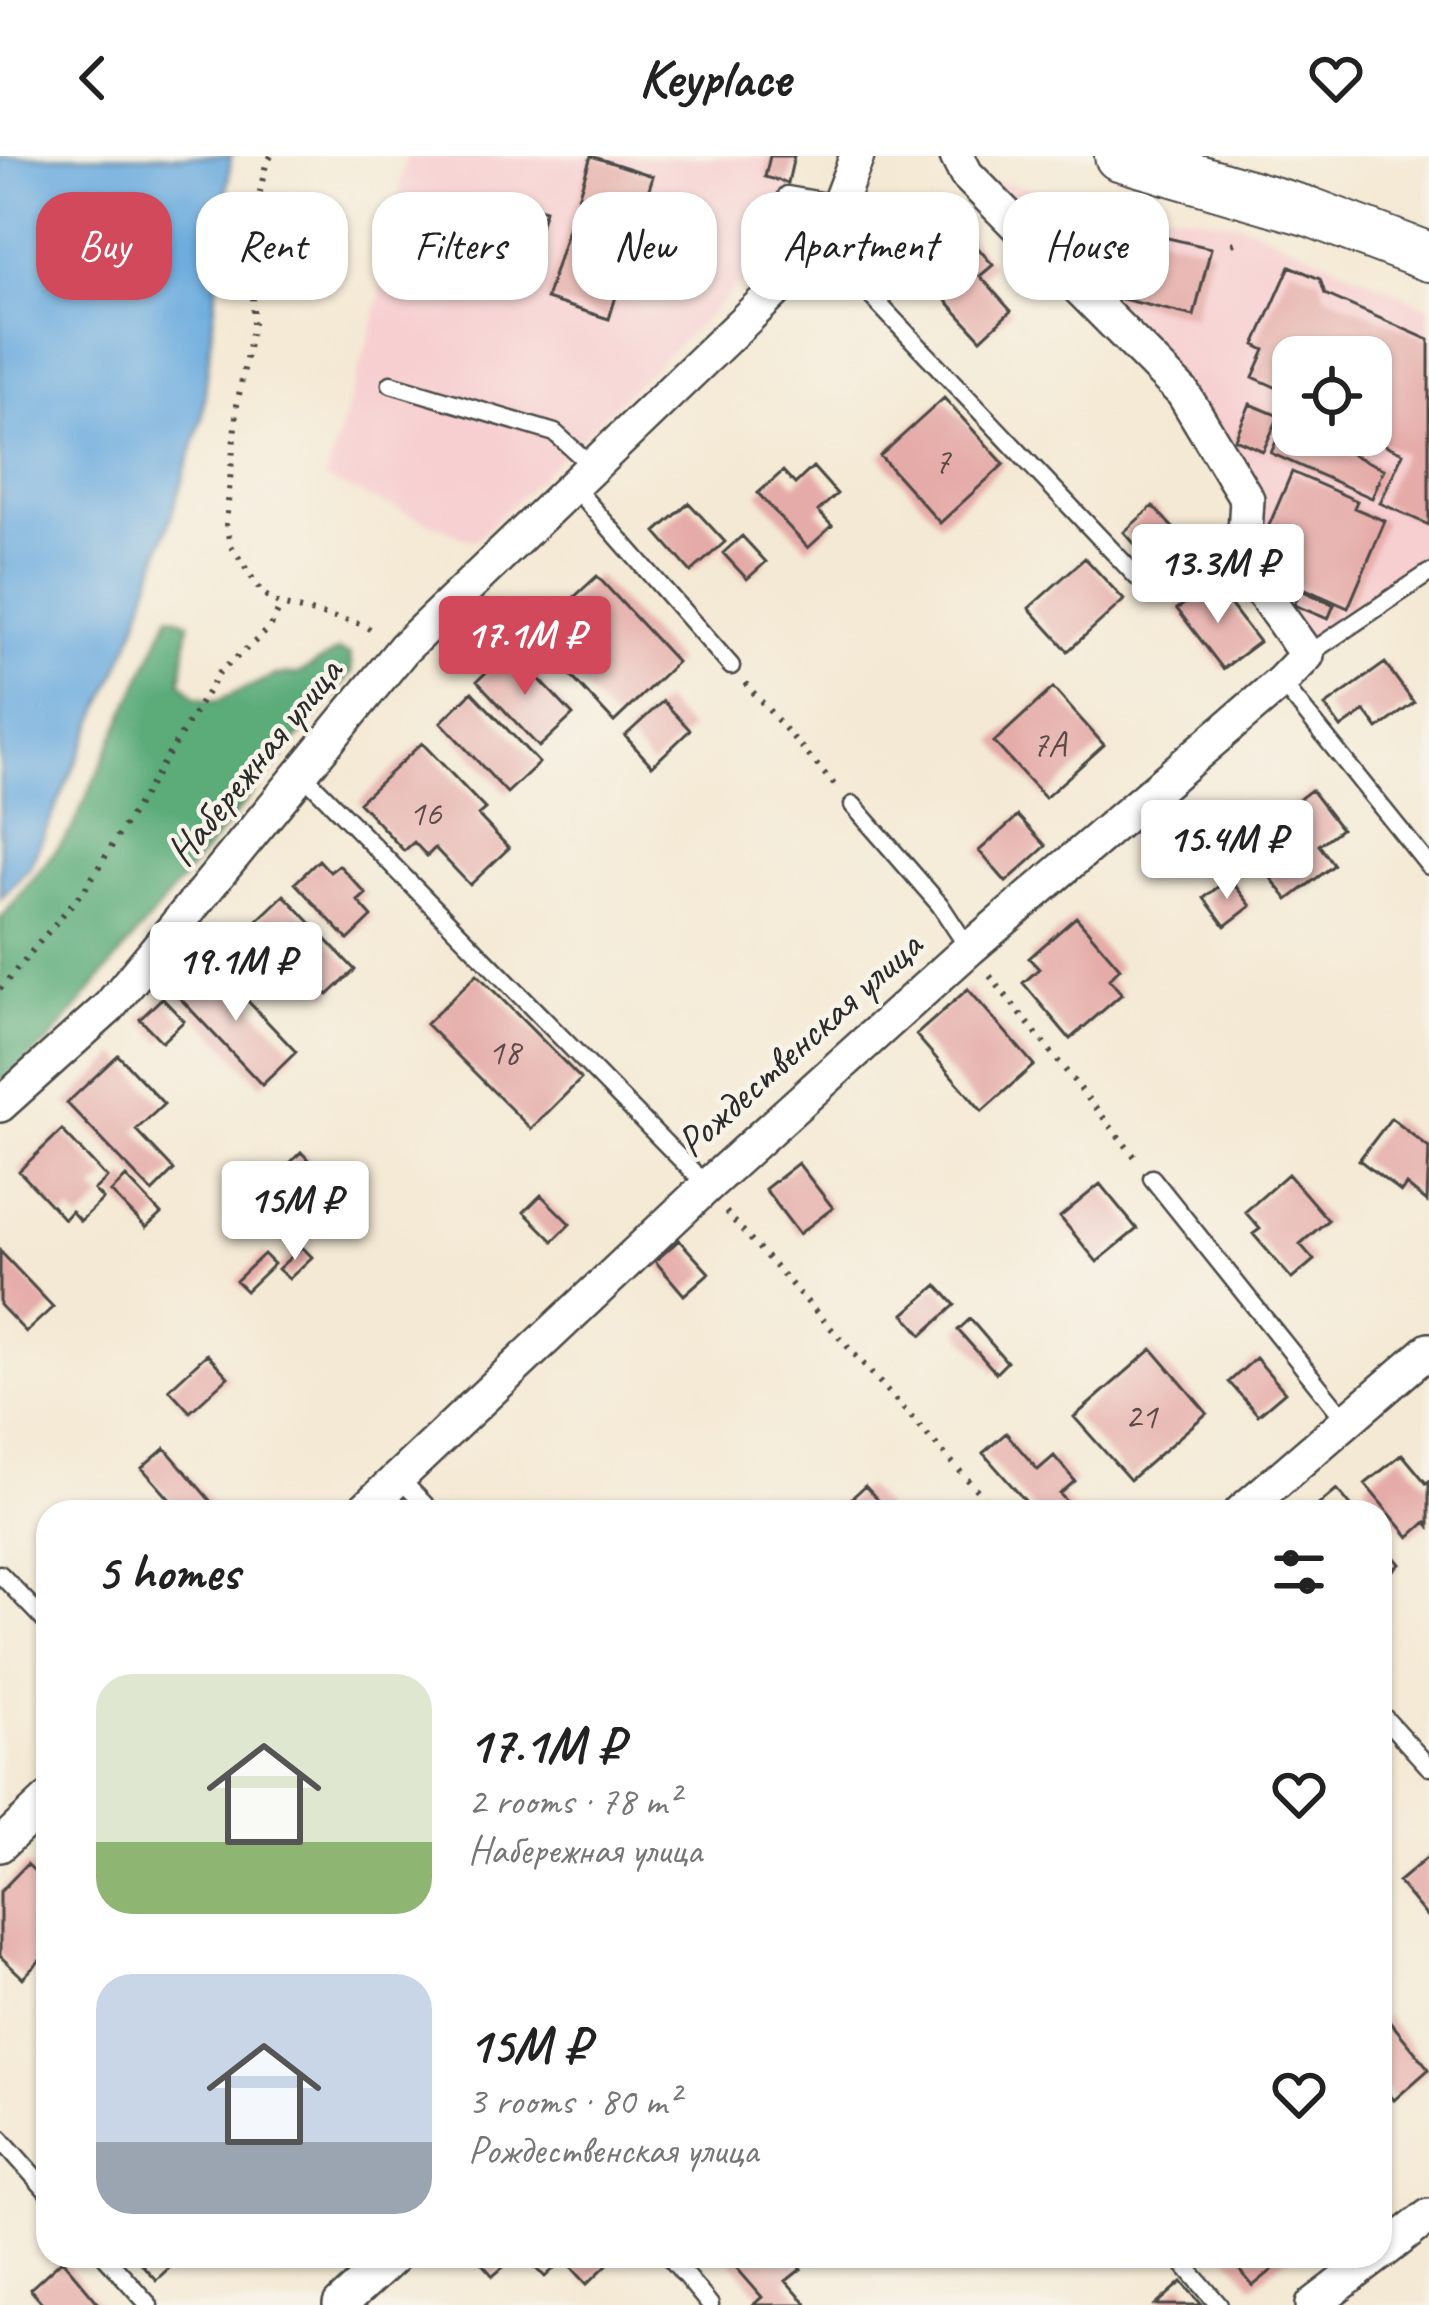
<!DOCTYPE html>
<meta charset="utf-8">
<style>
body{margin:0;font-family:Caveat,sans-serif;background:#f6f6f6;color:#222;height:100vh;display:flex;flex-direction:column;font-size:45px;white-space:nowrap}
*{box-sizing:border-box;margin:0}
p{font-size:39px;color:#767676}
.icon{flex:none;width:66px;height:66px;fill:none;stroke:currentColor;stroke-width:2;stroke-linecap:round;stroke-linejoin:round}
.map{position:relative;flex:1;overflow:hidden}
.side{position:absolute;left:36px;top:1344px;width:1356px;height:768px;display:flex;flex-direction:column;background:#fff;border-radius:36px;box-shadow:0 3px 9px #0004}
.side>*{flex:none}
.guide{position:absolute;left:36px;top:36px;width:1359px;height:108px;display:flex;gap:24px}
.buttons{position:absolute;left:1272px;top:180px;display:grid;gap:24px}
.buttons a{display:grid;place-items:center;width:120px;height:120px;border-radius:24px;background:#fff;box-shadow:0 3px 9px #0004;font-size:60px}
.price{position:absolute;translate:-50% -102px;padding:0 27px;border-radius:12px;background:#fff;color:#222;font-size:39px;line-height:78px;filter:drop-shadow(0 3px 6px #0008)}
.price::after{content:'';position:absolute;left:50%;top:72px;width:36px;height:27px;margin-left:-18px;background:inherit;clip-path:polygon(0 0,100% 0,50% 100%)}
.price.active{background:#d1495b;color:#fff}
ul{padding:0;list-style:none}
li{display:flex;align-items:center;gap:36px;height:300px;padding:0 60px}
li span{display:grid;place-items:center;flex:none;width:336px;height:240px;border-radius:36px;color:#555}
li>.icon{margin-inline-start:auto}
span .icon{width:144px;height:144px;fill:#fffc;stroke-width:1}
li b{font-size:51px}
h2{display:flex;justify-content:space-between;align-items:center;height:144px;padding:0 60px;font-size:51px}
.tag{padding:0 42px;border-radius:36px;background:#fff;box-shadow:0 3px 9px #0004;font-size:42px;line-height:108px}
.tag.active{background:#d1495b;color:#fff}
header{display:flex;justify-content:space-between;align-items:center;height:156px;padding:0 60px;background:#fff;font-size:54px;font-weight:700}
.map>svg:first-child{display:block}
.built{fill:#f7cfd1;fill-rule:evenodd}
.forest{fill:#5cac7a;stroke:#446c52;stroke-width:3}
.water{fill:#6babde;stroke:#4b6b84;stroke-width:3}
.building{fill:#e5aba8}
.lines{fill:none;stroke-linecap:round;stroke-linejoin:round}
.service-casing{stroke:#494844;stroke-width:21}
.minor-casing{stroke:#494844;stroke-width:38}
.secondary-casing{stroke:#494844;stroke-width:52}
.path{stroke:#494844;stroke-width:6;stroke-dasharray:3 9;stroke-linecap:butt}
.service{stroke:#fff;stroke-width:16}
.minor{stroke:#fff;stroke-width:33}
.secondary{stroke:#fff;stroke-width:48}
.labels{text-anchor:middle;stroke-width:9;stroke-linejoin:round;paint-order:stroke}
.number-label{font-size:36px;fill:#5a4b4a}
.street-label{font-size:42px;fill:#2b2b2b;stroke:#f7f3e8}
</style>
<header><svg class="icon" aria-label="back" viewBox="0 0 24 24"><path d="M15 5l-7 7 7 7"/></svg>Keyplace<svg class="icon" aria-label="heart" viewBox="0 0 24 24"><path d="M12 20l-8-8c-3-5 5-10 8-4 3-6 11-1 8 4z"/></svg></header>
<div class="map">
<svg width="1429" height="2149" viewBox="0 0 1429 2149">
<rect width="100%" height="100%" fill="#f7f3e8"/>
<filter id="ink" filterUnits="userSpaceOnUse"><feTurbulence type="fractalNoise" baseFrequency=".00833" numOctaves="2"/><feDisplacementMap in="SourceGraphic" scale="24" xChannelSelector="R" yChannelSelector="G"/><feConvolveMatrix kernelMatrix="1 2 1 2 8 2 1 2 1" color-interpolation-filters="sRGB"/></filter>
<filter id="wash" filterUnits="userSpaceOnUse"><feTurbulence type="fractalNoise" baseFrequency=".004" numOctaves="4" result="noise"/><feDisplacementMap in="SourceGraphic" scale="48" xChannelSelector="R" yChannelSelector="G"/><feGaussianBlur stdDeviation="2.7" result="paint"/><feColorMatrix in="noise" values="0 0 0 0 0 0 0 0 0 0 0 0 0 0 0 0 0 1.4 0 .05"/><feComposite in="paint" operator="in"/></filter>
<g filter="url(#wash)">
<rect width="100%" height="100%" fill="#f4e9d4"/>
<path class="built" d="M 406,0 L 797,2 L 780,67 L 753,116 L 474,385 L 325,323 L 374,167 Z
M 992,25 L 1247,69 L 1429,151 L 1429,410 L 1310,488 L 1248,408 L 1256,327 ZM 1293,201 L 1371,201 L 1371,279 L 1293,279 Z"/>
<path class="forest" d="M 170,459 L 189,466 L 181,525 L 195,541 L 215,546 L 276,519 L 298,518 L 338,495 L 350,499 L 352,516 L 51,883 L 0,926 L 0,764 L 71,675 Z"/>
<path class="water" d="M 0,0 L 231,0 L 202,263 L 132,482 L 29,712 L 0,743 Z"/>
<g id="blocks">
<path class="building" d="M 591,0 L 653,20 L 609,163 L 546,143 Z
M 770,0 L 794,0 L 788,27 L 765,21 Z
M 506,42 L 545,54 L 523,126 L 484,114 Z
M 956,67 L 993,109 L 980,120 L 1011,155 L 981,183 L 912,107 Z
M 1125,72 L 1211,92 L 1194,160 L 1109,140 Z
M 1290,110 L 1320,123 L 1325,138 L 1429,184 L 1429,369 L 1380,347 L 1403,297 L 1374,284 L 1383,264 L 1371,258 L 1371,201 L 1293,201 L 1293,223 L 1284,235 L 1253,221 L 1265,194 L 1255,189 Z
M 944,242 L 1004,308 L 940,367 L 880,300 Z
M 1250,248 L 1279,260 L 1263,295 L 1235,283 Z
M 1284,268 L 1293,272 L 1293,279 L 1308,279 L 1384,313 L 1372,342 L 1271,297 Z
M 813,311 L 837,338 L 818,355 L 832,370 L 808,392 L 758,337 L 783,315 L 795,328 Z
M 1292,316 L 1357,345 L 1354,352 L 1385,365 L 1348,452 L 1252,409 Z
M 689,347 L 725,386 L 691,416 L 656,376 Z
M 1153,350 L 1206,408 L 1177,435 L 1124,376 Z
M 742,380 L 766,406 L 747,423 L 723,397 Z
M 1085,402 L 1124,444 L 1068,495 L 1029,452 Z
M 597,420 L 677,506 L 614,566 L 533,479 Z
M 1213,426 L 1259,486 L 1223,513 L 1177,453 Z
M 1301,434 L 1334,449 L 1328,463 L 1294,449 Z
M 511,493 L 573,559 L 539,591 L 477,525 Z
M 1385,507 L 1414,547 L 1378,573 L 1365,555 L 1341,572 L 1325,550 Z
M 1053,532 L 1104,589 L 1045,642 L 994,586 Z
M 472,536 L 539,607 L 507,637 L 441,566 Z
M 663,545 L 690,574 L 652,610 L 625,580 Z
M 422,587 L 485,653 L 478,659 L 509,692 L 470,729 L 435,692 L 427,700 L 414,686 L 404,695 L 359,646 Z
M 1311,634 L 1341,673 L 1319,689 L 1334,709 L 1288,744 L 1243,686 Z
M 1018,660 L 1046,690 L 1006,726 L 979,695 Z
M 319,704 L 330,716 L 339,709 L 366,738 L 358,745 L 372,761 L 348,784 L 295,727 Z
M 1229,722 L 1251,750 L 1225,770 L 1204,742 Z
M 284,739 L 355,814 L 328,839 L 293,803 L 284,812 L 247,774 Z
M 1076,761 L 1120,812 L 1109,823 L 1122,838 L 1070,883 L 1023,827 L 1039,813 L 1029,802 Z
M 211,806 L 296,896 L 262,929 L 177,839 Z
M 477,818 L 581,923 L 531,973 L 426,868 Z
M 968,833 L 1034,909 L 982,955 L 916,879 Z
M 162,842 L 184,865 L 162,886 L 140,863 Z
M 118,899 L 164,948 L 136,974 L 174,1014 L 152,1036 L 67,947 Z
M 1391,962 L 1429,992 L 1427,1046 L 1406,1029 L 1401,1036 L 1359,1004 Z
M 62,974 L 107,1022 L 94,1034 L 103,1043 L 80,1065 L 71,1055 L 64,1063 L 19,1015 Z
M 301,996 L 356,1054 L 339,1070 L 285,1012 Z
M 798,1007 L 833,1052 L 799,1078 L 765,1033 Z
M 1288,1018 L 1328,1064 L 1300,1088 L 1314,1104 L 1292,1123 L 1253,1078 L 1260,1073 L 1245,1056 Z
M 126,1021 L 161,1058 L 146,1072 L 111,1036 Z
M 1100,1028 L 1137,1073 L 1097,1106 L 1060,1061 Z
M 541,1039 L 570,1068 L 553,1085 L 524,1056 Z
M 679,1084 L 709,1117 L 684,1139 L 655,1105 Z
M 302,1091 L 312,1101 L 289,1123 L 278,1113 Z
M 0,1095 L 53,1151 L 26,1176 L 0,1149 Z
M 264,1098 L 274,1108 L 246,1135 L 236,1125 Z
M 937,1129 L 955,1149 L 922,1179 L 904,1158 Z
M 970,1163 L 1007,1206 L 996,1217 L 958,1174 Z
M 1152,1193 L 1207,1257 L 1130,1324 L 1074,1261 Z
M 207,1198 L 228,1221 L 190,1256 L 169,1233 Z
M 1256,1202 L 1285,1236 L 1258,1259 L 1229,1226 Z
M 1006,1277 L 1038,1314 L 1054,1300 L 1075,1325 L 1060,1338 L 1075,1356 L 1035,1356 L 983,1297 Z
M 165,1292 L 220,1356 L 181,1356 L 142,1312 Z
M 1402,1298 L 1426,1327 L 1429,1325 L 1429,1370 L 1426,1366 L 1409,1381 L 1365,1328 Z
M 865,1330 L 889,1356 L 846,1356 L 842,1351 Z
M 1337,1333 L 1356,1356 L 1310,1356 Z
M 1380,1384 L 1400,1408 L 1380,1425 Z
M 1429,1700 L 1429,1763 L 1398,1726 Z
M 27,1708 L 48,1728 L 48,1740 L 43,1746 L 48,1751 L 48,1796 L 23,1822 L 0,1800 L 0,1736 Z
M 1383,1857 L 1429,1913 L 1394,1944 L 1380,1927 Z
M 134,2100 L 182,2100 L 156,2124 Z
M 475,2100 L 512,2100 L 514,2102 L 493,2120 Z
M 525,2100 L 616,2100 L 587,2128 L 564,2103 L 545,2121 Z
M 731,2100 L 789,2100 L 801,2113 L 786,2125 L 807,2149 L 753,2149 L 762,2141 L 728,2102 Z
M 1228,2100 L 1289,2100 L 1253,2130 Z
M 62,2104 L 100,2149 L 44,2149 L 30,2133 Z
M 1182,2126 L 1202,2149 L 1156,2149 Z"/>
</g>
</g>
<g filter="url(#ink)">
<use href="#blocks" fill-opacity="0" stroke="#494844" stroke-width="3"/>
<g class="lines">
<defs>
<path id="service" d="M 787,39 L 839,48
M 823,89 L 1137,421
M 391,228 L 555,277 L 592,310
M 573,330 L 731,510
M 1307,499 L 1429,417
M 1281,526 L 1429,710
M 302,617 L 707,1030
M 853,649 L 940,749 L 969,793
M 1152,1022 L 1348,1267
M 399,1322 L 432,1356
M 0,1418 L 48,1468
M 1380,1557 L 1429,1611
M 0,1982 L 48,2036
M 105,2100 L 149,2149
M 669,2100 L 710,2149
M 1177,2100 L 1219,2149"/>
<path id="minor" d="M 0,949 L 109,851 L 404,492 L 823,89 L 857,0
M 362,1356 L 707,1030 L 969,793 L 1281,526 L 1307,499 L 1243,409 L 1247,343 L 1183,237 L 966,18 L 957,0
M 1241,1356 L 1429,1194
M 0,1689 L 48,1644
M 1380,2098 L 1429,2060
M 340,2149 L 394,2100
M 1313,2149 L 1377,2100"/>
<path id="secondary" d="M 1119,0 L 1310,56 L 1429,101"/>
</defs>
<use href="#service" class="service-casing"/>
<use href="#minor" class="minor-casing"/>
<use href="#secondary" class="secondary-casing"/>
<path class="path" d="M 271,0 L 266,8 L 253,68 L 253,167 L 237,249 L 226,368 L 230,388 L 262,437 L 280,449 L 361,468 L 375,476
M 1056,57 L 1093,65
M 1232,88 L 1242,84
M 745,527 L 839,634
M 990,820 L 1139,1006
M 0,833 L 87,730 L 219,517 L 270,472 L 280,451
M 726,1056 L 997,1356"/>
<use href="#service" class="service"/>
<use href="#minor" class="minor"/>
<use href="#secondary" class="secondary"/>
</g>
</g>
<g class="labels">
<g class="number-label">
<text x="942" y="317">7</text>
<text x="1049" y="600">7А</text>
<text x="425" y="669">16</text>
<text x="504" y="908">18</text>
<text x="1141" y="1272">21</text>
</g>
<g class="street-label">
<text transform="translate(253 605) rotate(-51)" y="15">Набережная улица</text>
<text transform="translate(798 887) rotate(-42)" y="15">Рождественская улица</text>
</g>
</g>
</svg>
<div class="buttons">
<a><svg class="icon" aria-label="locate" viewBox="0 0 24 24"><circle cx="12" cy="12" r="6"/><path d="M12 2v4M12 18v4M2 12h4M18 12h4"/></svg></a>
</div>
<b class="price" style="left:1218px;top:470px">13.3M ₽</b>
<b class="price active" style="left:525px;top:542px">17.1M ₽</b>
<b class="price" style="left:1227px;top:746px">15.4M ₽</b>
<b class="price" style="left:236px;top:868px">19.1M ₽</b>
<b class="price" style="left:295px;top:1107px">15M ₽</b>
<div class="guide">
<a class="tag active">Buy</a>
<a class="tag">Rent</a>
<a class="tag">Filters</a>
<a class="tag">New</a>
<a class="tag">Apartment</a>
<a class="tag">House</a>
</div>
<section class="side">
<h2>5 homes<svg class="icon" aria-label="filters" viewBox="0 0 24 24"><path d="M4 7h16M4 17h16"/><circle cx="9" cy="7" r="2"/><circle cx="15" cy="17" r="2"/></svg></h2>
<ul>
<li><span style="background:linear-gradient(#dfe7d0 70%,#8fb573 0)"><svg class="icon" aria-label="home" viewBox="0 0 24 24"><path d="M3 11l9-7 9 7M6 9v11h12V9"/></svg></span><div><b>17.1M ₽</b><p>2 rooms · 78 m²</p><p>Набережная улица</p></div><svg class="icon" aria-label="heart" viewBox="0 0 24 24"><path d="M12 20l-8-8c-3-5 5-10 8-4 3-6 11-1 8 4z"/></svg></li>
<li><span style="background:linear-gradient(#c9d6e8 70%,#9aa5b1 0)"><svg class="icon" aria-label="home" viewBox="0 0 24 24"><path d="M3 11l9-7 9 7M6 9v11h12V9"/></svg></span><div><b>15M ₽</b><p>3 rooms · 80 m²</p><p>Рождественская улица</p></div><svg class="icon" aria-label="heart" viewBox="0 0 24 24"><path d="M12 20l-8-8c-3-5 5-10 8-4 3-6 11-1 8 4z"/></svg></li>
</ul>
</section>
</div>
